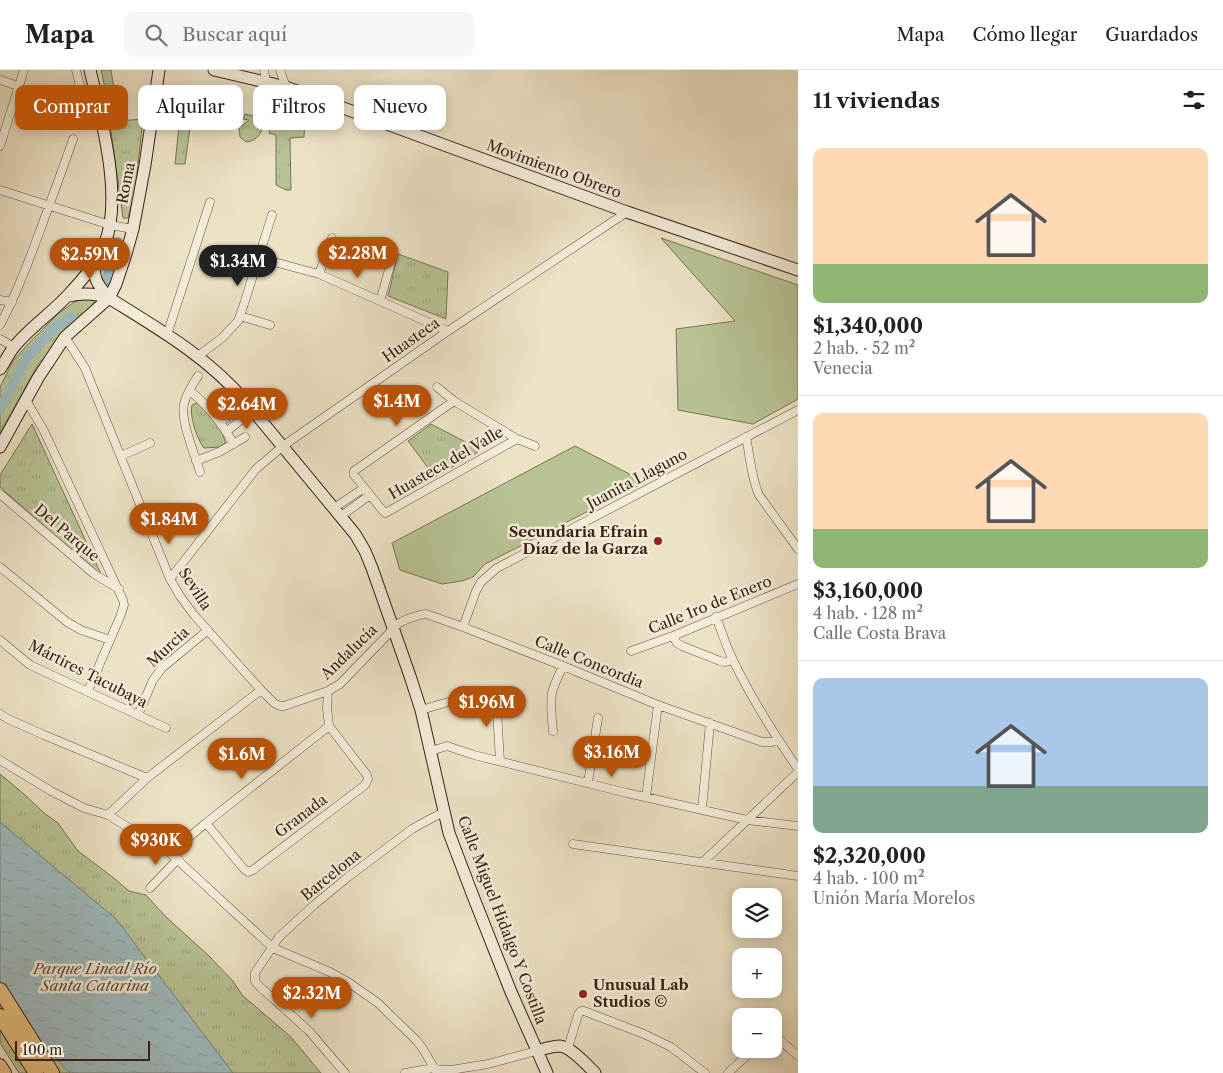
<!DOCTYPE html>
<html lang="es">
<meta charset="utf-8">
<style>
body{margin:0;font-family:"Libre Caslon Text",serif;background:#f6f6f6;color:#202124;height:100vh;display:flex;flex-direction:column;font-size:19px;white-space:nowrap}
*{box-sizing:border-box;margin:0}
p{font-size:16px;color:#757577}
.icon{flex:none;width:28px;height:28px;fill:none;stroke:currentColor;stroke-width:2;stroke-linecap:round;stroke-linejoin:round}
.map{position:relative;flex:1;overflow:hidden}
.drawer{display:flex;flex-direction:column;background:#fff;width:425px}
.drawer>*{flex:none}
.guide{position:absolute;left:15px;top:15px;width:475px;height:45px;display:flex;gap:10px}
.controls{position:absolute;left:732px;top:818px;display:grid;gap:10px}
.controls a{display:grid;place-items:center;width:50px;height:50px;border-radius:10px;background:#fff;box-shadow:0 2px 12px #0003;font-size:25px}
.scale{position:absolute;left:15px;bottom:12px;width:135px;box-sizing:border-box;padding-left:5px;border:2px solid #3d2318;border-top:0;font-size:14px;line-height:18px;white-space:nowrap;color:#3d2318;-webkit-text-stroke:4px #f3ecd9;paint-order:stroke}
.price{position:absolute;translate:-50% -42px;padding:0 11px;border-radius:18px;background:#b45309;color:#fff;font-size:16px;line-height:32px;filter:drop-shadow(0 1px 2px #0008)}
.price::after{content:'';position:absolute;left:50%;top:30px;width:15px;height:11px;margin-left:-8px;background:inherit;clip-path:polygon(0 0,100% 0,50% 100%)}
.price.selected{background:#222;color:#fff}
ul{padding:0;list-style:none}
li{display:grid;align-content:center;gap:10px;height:265px;padding:0 15px}
li+li{border-top:1px solid #e0e0e0}
li span{display:grid;place-items:center;height:155px;border-radius:10px;color:#555}
li>.icon{margin-inline-start:auto}
span .icon{width:90px;height:90px;fill:#fffc;stroke-width:1}
li b{font-size:21px}
h2{display:flex;justify-content:space-between;align-items:center;height:60px;padding:0 15px;font-size:21px}
.pill{padding:0 18px;border-radius:10px;background:#fff;box-shadow:0 2px 12px #0003;font-size:18px;line-height:45px}
.pill.selected{background:#b45309;color:#fff}
header{display:flex;align-items:center;gap:30px;box-sizing:border-box;height:70px;padding:0 25px;background:#fff;border-bottom:1px solid #e0e0e0}
header strong{font-size:24px}
nav{display:flex;gap:28px;margin-inline-start:auto;font-size:18px}
.search{width:350px;height:45px;background:#f6f6f6;display:flex;align-items:center;gap:12px;box-sizing:border-box;padding:0 18px;border-radius:10px;color:#757577;font-size:19px}
main{display:flex;flex:1;min-height:0}
.map>svg:first-child{display:block}
.grass{fill:#b8c395;stroke:#7a7356}
.park{fill:url(#park-tufts);stroke:#7a7356}
.water{fill:url(#water-ripples);stroke:#777e7d}
.lines{fill:none;stroke-linecap:round;stroke-linejoin:round}
.canal{stroke:#9ebbc0;stroke-width:10}
.street-casing{stroke:#695343;stroke-width:9}
.secondary-casing{stroke:#3d2318;stroke-width:13}
.primary-casing{stroke:#3d2318;stroke-width:14}
.highway-casing{stroke:#3d2318;stroke-width:16}
.street{stroke:#f3ecd9;stroke-width:8}
.secondary{stroke:#f3ecd9;stroke-width:11}
.primary{stroke:#e6c182;stroke-width:12}
.highway{stroke:#e6c182;stroke-width:14}
.poi-dot{fill:#8f2418;stroke:#f3ecd9;stroke-width:2}
.labels{text-anchor:middle;stroke-width:5;stroke-linejoin:round;paint-order:stroke}
.street-label{font-size:15px;fill:#3d2318;stroke:#f3ecd9}
.poi-label{font-size:15px;font-weight:bold;fill:#3d2318;stroke:#f3ecd9;text-anchor:end}
.park-label{font-size:15px;font-style:italic;fill:#5c4b37;stroke:#f3ecd9}
</style>
<header>
<strong>Mapa</strong>
<div class="search"><svg class="icon" aria-label="search" viewBox="0 0 24 24"><circle cx="10" cy="10" r="6"/><path d="M15 15l6 6"/></svg>Buscar aquí</div>
<nav><a>Mapa</a><a>Cómo llegar</a><a>Guardados</a></nav>
</header>
<main>
<div class="map">
<svg width="798" height="1003" viewBox="0 0 798 1003">
<defs>
<pattern id="park-tufts" width="24" height="20" patternUnits="userSpaceOnUse" patternTransform="scale(1.25)"><rect width="24" height="20" fill="#b8c395"/><path d="M3 7l-1-3M5 7V3M7 7l1-3M15 17l-1-3M17 17v-4M19 17l1-3" fill="none" stroke="#9fa780"/></pattern>
<pattern id="water-ripples" width="26" height="14" patternUnits="userSpaceOnUse" patternTransform="scale(1.25)"><rect width="26" height="14" fill="#9ebbc0"/><path d="M2 4q2-2 4 0t4 0M15 11q2-2 4 0t4 0" fill="none" stroke="#89a0a4"/></pattern>
</defs>
<rect width="100%" height="100%" fill="#ece2c5"/>
<filter id="stains"><feTurbulence type="fractalNoise" baseFrequency=".004" numOctaves="4"/><feColorMatrix values="0 0 0 0 .2 0 0 0 0 .09 0 0 0 0 .02 0 0 0 .5 -.17"/></filter>
<radialGradient id="worn" r=".72"><stop offset=".6" stop-color="#630" stop-opacity="0"/><stop offset="1" stop-color="#630" stop-opacity=".3"/></radialGradient>
<path class="grass" d="M 661,168 L 798,215 L 798,329 L 753,354 L 678,340 L 676,259 L 735,251 Z
M 575,376 L 645,412 L 485,494 L 473,507 L 462,511 L 442,514 L 400,500 L 392,473 Z"/>
<path class="park" d="M 101,0 L 111,0 L 119,51 L 143,49 L 135,122 L 128,148 L 123,148 L 105,18 Z
M 183,18 L 194,21 L 194,31 L 228,40 L 226,47 L 210,43 L 206,44 L 192,43 L 185,94 L 175,94 Z
M 245,44 L 254,46 L 254,51 L 259,52 L 261,48 L 265,49 C 263,60 259,71 246,72 L 240,67 L 239,58 L 249,50 L 243,49 Z
M 296,47 L 305,49 L 304,67 L 290,68 L 291,120 L 286,120 L 276,115 L 276,65 L 269,63 L 271,50 L 295,56 Z
M 398,184 L 448,202 L 446,249 L 388,226 Z
M 91,227 L 99,233 L 39,293 L 0,363 L 0,317 L 13,291 L 28,274 L 58,244 L 74,232 Z
M 199,332 C 206,341 225,362 225,373 L 220,377 L 204,378 C 197,370 189,344 192,335 Z
M 32,354 L 101,504 L 96,502 L 0,417 L 0,405 Z
M 431,354 L 481,380 L 435,407 L 408,371 Z
M 0,704 L 24,724 L 44,743 L 58,753 L 78,781 L 115,809 L 129,821 L 146,825 L 165,846 L 209,886 L 232,910 L 243,926 L 290,966 L 321,1003 L 19,1003 L 0,973 Z"/>
<path class="water" d="M 0,752 L 116,849 L 233,1003 L 70,1003 L 0,929 Z"/>
<g class="lines">
<path class="canal" d="M 105,214 L 113,186 L 118,172
M 0,339 L 27,287 L 55,257 L 71,247"/>
<defs>
<path id="street" d="M 76,0 L 87,43 L 93,51 L 104,59
M 264,0 L 266,11
M 280,0 L 286,17
M 0,10 L 18,16
M 0,76 L 24,0
M 0,120 L 110,155 L 133,159
M 259,188 L 319,204 L 448,261
M 319,204 L 332,168
M 0,230 L 12,232
M 380,231 L 392,189
M 240,246 L 270,255
M 0,255 C 14,229 25,201 35,174 C 48,139 61,104 73,69
M 167,265 L 210,132
M 65,267 L 85,298 L 170,509 L 180,526 L 194,545 L 261,620 L 274,633 L 280,636 L 284,636 L 328,621
M 0,269 L 14,277
M 198,286 L 222,268 L 238,251 L 244,234 L 272,145
M 198,306 C 193,314 186,324 184,334 C 180,350 195,385 200,402
M 437,317 L 454,331 L 517,369 L 535,376
M 190,321 C 208,335 222,354 234,374
M 26,330 L 44,361 L 123,530 L 124,535 L 120,547 L 88,621
M 454,331 L 354,401 L 354,405 L 383,441 L 385,443 L 389,441 L 517,369
M 220,353 L 245,331
M 226,362 L 253,340
M 746,367 C 750,386 751,407 759,425 L 798,479
M 121,386 L 150,373
M 196,391 L 219,382 L 245,367
M 0,424 L 94,504 L 119,519
M 334,438 L 364,418
M 341,446 L 370,425
M 0,497 L 67,552 L 81,560 L 110,570
M 170,509 L 256,399 L 283,376 L 448,261 L 627,142
M 716,547 C 722,562 726,576 733,590 C 751,628 774,664 798,699
M 463,557 L 476,521 L 481,512 L 497,498 L 798,340
M 673,566 L 677,573 L 682,576 L 720,591 L 724,592 L 733,590
M 0,570 L 30,595 L 166,658
M 631,581 L 673,566 L 798,514
M 496,624 L 500,691
M 421,640 L 455,630
M 0,644 L 8,649 L 44,665 L 147,708
M 138,645 L 153,610 L 162,598 L 208,560
M 553,661 C 552,649 550,635 552,623 C 554,614 559,605 563,596
M 431,681 L 447,676 L 474,685 L 627,723 L 747,750 L 798,756
M 0,690 L 51,721 L 84,738 L 108,745 L 170,783 L 273,878 L 330,902 L 348,912 L 378,933 L 416,970 L 423,979 L 437,1003
M 588,713 L 598,648
M 646,727 L 658,635
M 702,739 L 710,653
M 108,745 L 147,708 L 261,620
M 206,753 L 243,798 L 248,802 L 253,800 L 365,715 L 368,709 L 367,705 L 329,656 L 327,638 L 328,621 L 340,614 L 399,553 C 407,549 416,545 426,544 L 463,557 L 563,596 L 658,635 L 762,672 L 772,672 L 778,669
M 573,774 L 798,806
M 170,783 L 206,753 L 329,656
M 703,792 L 798,702
M 150,818 L 178,789
M 778,968 L 798,986
M 568,978 L 578,945 L 581,941 L 584,941 L 644,964 L 671,977 L 705,1003
M 345,1003 L 309,961 L 258,915 L 255,911 L 255,903 L 279,867 L 314,835 L 348,807 L 412,759 L 430,749 L 444,742
M 405,1003 L 434,998 L 441,1000 L 451,1000 L 488,994 L 536,981
M 728,1003 L 754,979"/>
<path id="secondary" d="M 214,0 L 286,17 L 627,142 L 798,200
M 95,192 C 92,209 99,216 109,228
M 68,226 C 82,223 95,223 109,228 C 157,258 208,287 245,331 L 355,464 L 365,481 L 372,498 L 410,606 L 421,640 L 449,763 L 473,826 L 511,922 L 547,1003
M 0,299 C 5,292 9,283 14,277 C 30,257 52,243 69,224 C 83,209 96,194 104,175 C 124,130 101,47 90,0
M 0,377 L 38,308 L 65,267 L 109,228 L 116,214 L 126,184 L 133,159 L 145,95 L 159,0
M 536,981 C 544,979 553,976 560,976 C 571,977 587,995 595,1003"/>
<path id="primary" d="M 0,995 L 5,1003"/>
<path id="highway" d="M 0,920 L 52,1003
M 0,946 L 36,1003"/>
</defs>
<use href="#street" class="street-casing"/>
<use href="#secondary" class="secondary-casing"/>
<use href="#primary" class="primary-casing"/>
<use href="#highway" class="highway-casing"/>
<use href="#street" class="street"/>
<use href="#secondary" class="secondary"/>
<use href="#primary" class="primary"/>
<use href="#highway" class="highway"/>
</g>
<g class="poi-dot">
<circle cx="658" cy="471" r="5"/>
<circle cx="583" cy="924" r="5"/>
</g>
<g class="labels">
<g class="street-label">
<text transform="translate(554 99) rotate(20)" y="5">Movimiento Obrero</text>
<text transform="translate(126 113) rotate(-79)" y="5">Roma</text>
<text transform="translate(411 270) rotate(-35)" y="5">Huasteca</text>
<text transform="translate(446 393) rotate(-30)" y="5">Huasteca del Valle</text>
<text transform="translate(637 409) rotate(-28)" y="5">Juanita Llaguno</text>
<text transform="translate(67 463) rotate(40)" y="5">Del Parque</text>
<text transform="translate(195 519) rotate(57)" y="5">Sevilla</text>
<text transform="translate(710 535) rotate(-22)" y="5">Calle 1ro de Enero</text>
<text transform="translate(168 577) rotate(-43)" y="5">Murcia</text>
<text transform="translate(349 582) rotate(-44)" y="5">Andalucía</text>
<text transform="translate(589 592) rotate(22)" y="5">Calle Concordia</text>
<text transform="translate(88 604) rotate(27)" y="5">Mártires Tacubaya</text>
<text transform="translate(301 746) rotate(-37)" y="5">Granada</text>
<text transform="translate(331 805) rotate(-39)" y="5">Barcelona</text>
<text transform="translate(502 850) rotate(69)" y="5">Calle Miguel Hidalgo Y Costilla</text>
</g>
<g class="poi-label">
<text x="648" y="467">Secundaria Efraín<tspan x="648" dy="17">Díaz de la Garza</tspan></text>
<text x="593" y="920" text-anchor="start">Unusual Lab<tspan x="593" dy="17">Studios ©</tspan></text>
</g>
<g class="park-label">
<text x="95" y="904">Parque Lineal Río<tspan x="95" dy="17">Santa Catarina</tspan></text>
</g>
</g>
<rect width="100%" height="100%" filter="url(#stains)"/>
<rect width="100%" height="100%" fill="url(#worn)"/>
</svg>
<div class="controls">
<a><svg class="icon" aria-label="layers" viewBox="0 0 24 24"><path d="M12 4l9 5-9 5-9-5zM3 14l9 5 9-5"/></svg></a>
<a>+</a>
<a>−</a>
</div>
<div class="scale">100 m</div>
<b class="price" style="left:358px;top:209px">$2.28M</b>
<b class="price" style="left:90px;top:210px">$2.59M</b>
<b class="price selected" style="left:238px;top:217px">$1.34M</b>
<b class="price" style="left:397px;top:357px">$1.4M</b>
<b class="price" style="left:247px;top:360px">$2.64M</b>
<b class="price" style="left:169px;top:475px">$1.84M</b>
<b class="price" style="left:487px;top:658px">$1.96M</b>
<b class="price" style="left:612px;top:708px">$3.16M</b>
<b class="price" style="left:242px;top:710px">$1.6M</b>
<b class="price" style="left:156px;top:796px">$930K</b>
<b class="price" style="left:312px;top:949px">$2.32M</b>
<div class="guide">
<a class="pill selected">Comprar</a>
<a class="pill">Alquilar</a>
<a class="pill">Filtros</a>
<a class="pill">Nuevo</a>
</div>
</div>
<section class="drawer">
<h2>11 viviendas<svg class="icon" aria-label="filters" viewBox="0 0 24 24"><path d="M4 7h16M4 17h16"/><circle cx="9" cy="7" r="2"/><circle cx="15" cy="17" r="2"/></svg></h2>
<ul>
<li><span style="background:linear-gradient(#ffd9b3 75%,#8fb573 0)"><svg class="icon" aria-label="home" viewBox="0 0 24 24"><path d="M3 11l9-7 9 7M6 9v11h12V9"/></svg></span><div><b>$1,340,000</b><p>2 hab. · 52 m²</p><p>Venecia</p></div></li>
<li><span style="background:linear-gradient(#ffd9b3 75%,#8fb573 0)"><svg class="icon" aria-label="home" viewBox="0 0 24 24"><path d="M3 11l9-7 9 7M6 9v11h12V9"/></svg></span><div><b>$3,160,000</b><p>4 hab. · 128 m²</p><p>Calle Costa Brava</p></div></li>
<li><span style="background:linear-gradient(#a9c7e8 70%,#7fa58c 0)"><svg class="icon" aria-label="home" viewBox="0 0 24 24"><path d="M3 11l9-7 9 7M6 9v11h12V9"/></svg></span><div><b>$2,320,000</b><p>4 hab. · 100 m²</p><p>Unión María Morelos</p></div></li>
</ul>
</section>
</main>
